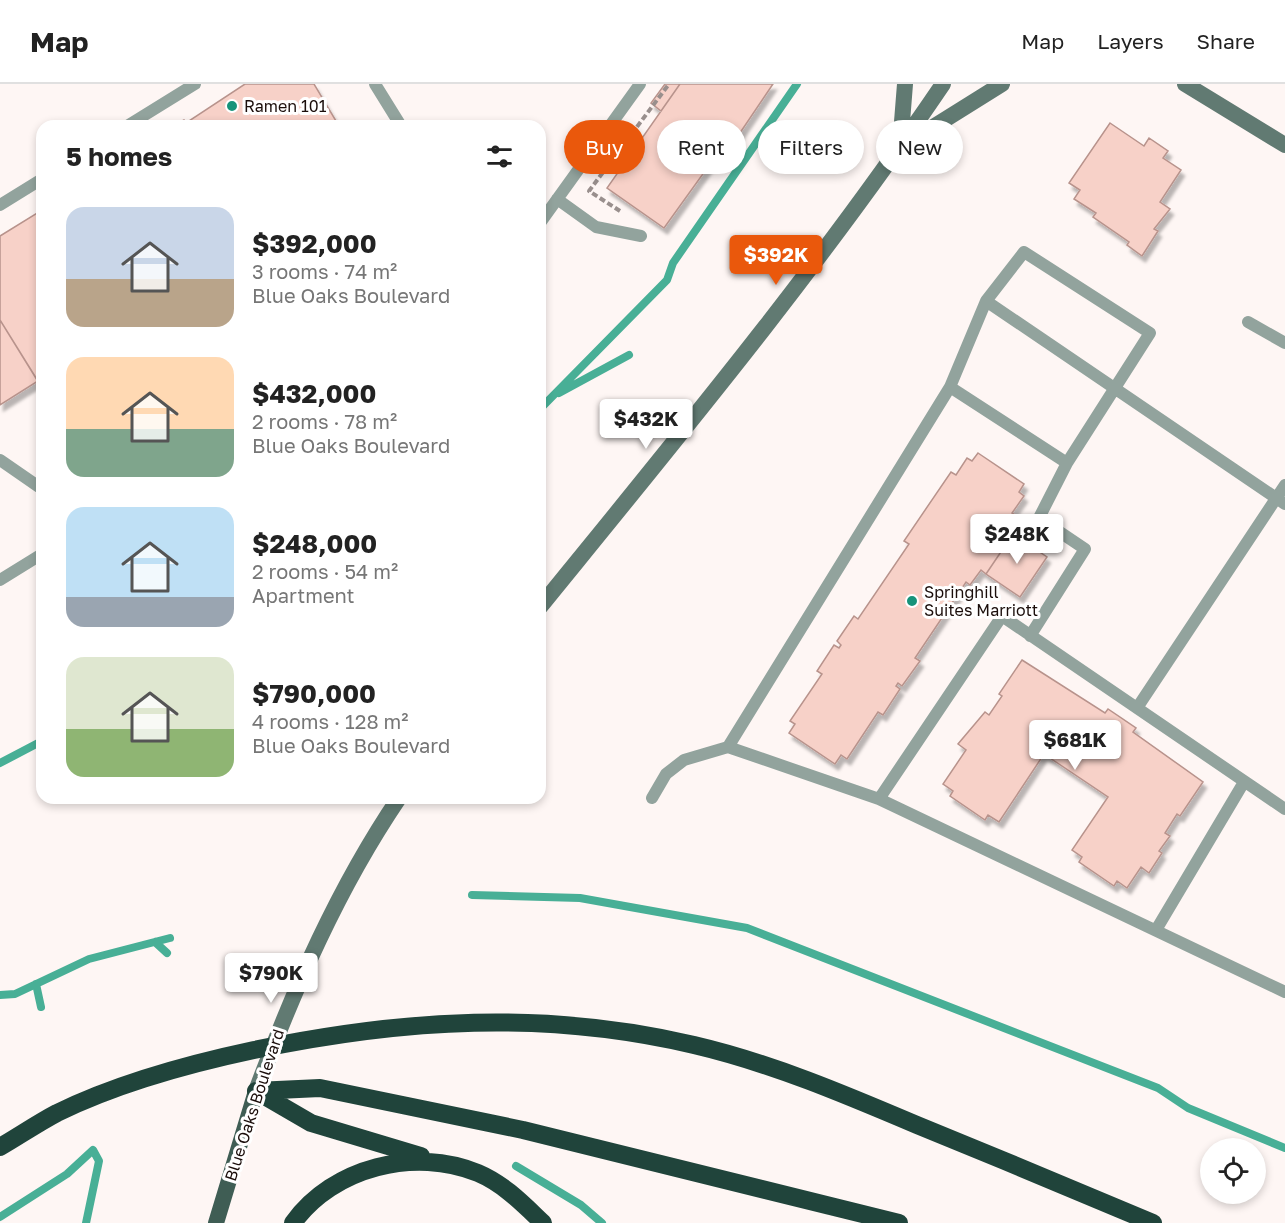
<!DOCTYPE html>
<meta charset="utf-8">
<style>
body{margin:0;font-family:"Golos Text",sans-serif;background:#f6f6f6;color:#222;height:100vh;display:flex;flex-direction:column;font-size:22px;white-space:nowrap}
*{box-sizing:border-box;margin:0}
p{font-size:20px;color:#767676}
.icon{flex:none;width:33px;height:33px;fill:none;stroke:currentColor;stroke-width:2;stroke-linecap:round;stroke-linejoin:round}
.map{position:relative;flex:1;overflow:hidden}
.drawer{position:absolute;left:36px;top:36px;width:510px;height:684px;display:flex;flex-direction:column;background:#fff;border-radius:18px;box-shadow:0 3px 9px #0003}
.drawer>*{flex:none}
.guide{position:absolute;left:564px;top:36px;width:570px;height:54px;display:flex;gap:12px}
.buttons{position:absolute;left:1200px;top:1054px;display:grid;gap:12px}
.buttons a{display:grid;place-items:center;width:66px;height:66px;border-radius:50%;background:#fff;box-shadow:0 3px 9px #0003;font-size:30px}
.price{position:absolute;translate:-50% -51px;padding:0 14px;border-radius:6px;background:#fff;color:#222;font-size:20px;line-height:39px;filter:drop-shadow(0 2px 3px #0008)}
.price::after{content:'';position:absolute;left:50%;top:36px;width:18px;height:14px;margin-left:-9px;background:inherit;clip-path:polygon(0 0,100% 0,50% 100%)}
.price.active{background:#ea580c;color:#fff}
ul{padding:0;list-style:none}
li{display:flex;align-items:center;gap:18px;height:150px;padding:0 30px}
li span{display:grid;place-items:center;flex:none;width:168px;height:120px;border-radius:18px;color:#555}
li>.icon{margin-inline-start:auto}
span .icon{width:72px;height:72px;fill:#fffc;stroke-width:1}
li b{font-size:26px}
h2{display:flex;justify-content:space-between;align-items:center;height:72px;padding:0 30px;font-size:26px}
.tag{padding:0 21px;border-radius:27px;background:#fff;box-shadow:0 3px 9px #0003;font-size:21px;line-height:54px}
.tag.active{background:#ea580c;color:#fff}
header{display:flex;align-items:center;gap:36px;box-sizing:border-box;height:84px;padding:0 30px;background:#fff;border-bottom:2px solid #e0e0e0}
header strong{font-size:28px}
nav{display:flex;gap:33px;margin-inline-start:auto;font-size:21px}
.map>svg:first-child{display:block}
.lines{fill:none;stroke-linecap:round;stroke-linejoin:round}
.stream{stroke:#48af96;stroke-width:8}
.building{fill:#f7d1c8;stroke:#b8938c;stroke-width:1.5;filter:url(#shadow)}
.path{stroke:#998f8d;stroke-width:4;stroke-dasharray:6 3;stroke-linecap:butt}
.service{stroke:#92a39d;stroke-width:12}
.secondary{stroke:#617a72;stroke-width:16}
.primary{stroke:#3f5d54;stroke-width:16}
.motorway{stroke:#20443b;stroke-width:18}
.poi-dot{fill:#16937a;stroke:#fff;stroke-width:2}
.labels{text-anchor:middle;stroke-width:6;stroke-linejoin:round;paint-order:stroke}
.poi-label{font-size:16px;fill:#1b0e0b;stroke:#fff;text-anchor:start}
.street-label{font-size:16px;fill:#1b0e0b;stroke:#fff}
</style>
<header>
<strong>Map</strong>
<nav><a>Map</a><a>Layers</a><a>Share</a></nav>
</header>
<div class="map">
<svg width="1285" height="1139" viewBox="0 0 1285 1139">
<defs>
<filter id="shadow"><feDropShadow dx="3.5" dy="6" stdDeviation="1.5" flood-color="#0004"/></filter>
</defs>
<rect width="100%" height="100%" fill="#fef6f4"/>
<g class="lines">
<path class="stream" d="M 559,309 L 629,271
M 540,325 L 667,196 L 673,179 L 797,0
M 0,679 L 42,657
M 472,811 L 580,814 L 747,844 L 1158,1004 L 1188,1024 L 1285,1064
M 155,858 L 167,869
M 36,900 L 41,923
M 0,911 L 15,910 L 89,875 L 170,854
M 516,1082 L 581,1121 L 602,1139
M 0,1133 L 67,1090 L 93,1066 L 99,1077 L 86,1139"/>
</g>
<path class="building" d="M 245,0 L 314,0 L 339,42 L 172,42 L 184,36 L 186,39 Z
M 665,0 L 680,0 L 661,27 L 651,19 Z
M 680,0 L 773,0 L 723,74 L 718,69 L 664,144 L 607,104 Z
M 1110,39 L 1144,62 L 1149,54 L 1168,67 L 1163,74 L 1181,86 L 1160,118 L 1170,125 L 1154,145 L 1158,147 L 1142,172 L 1127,161 L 1129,158 L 1093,133 L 1096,129 L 1074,115 L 1080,106 L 1069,99 Z
M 42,126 L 42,304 L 0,236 L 0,152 Z
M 0,236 L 38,297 L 0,321 Z
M 978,369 L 1024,400 L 1019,408 L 1024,412 L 1012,429 L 1017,432 L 1007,446 L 1013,450 L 986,490 L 981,486 L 970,501 L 966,498 L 915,574 L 920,577 L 902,602 L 898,599 L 896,602 L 900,605 L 883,631 L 878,628 L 847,675 L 841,671 L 835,680 L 789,649 L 795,640 L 790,637 L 822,590 L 817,587 L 834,561 L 839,564 L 841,561 L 837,557 L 854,532 L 858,535 L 909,460 L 904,457 L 951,388 L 956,391 L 967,374 L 972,377 Z
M 1013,450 L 1047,473 L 1020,513 L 986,490 Z
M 1022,576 L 1105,629 L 1108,625 L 1136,644 L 1133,648 L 1203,698 L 1180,732 L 1177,730 L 1165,749 L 1170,752 L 1159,767 L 1162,769 L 1149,789 L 1141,783 L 1127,804 L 1117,797 L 1114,802 L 1079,778 L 1082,773 L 1072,766 L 1108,713 L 1044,670 L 999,738 L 988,731 L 985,736 L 950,712 L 953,707 L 943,700 L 966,666 L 958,660 L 985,628 L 989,631 L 1002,612 L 999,610 Z"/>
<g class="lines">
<path class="path" d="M 620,127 L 589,107 L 669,0"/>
<path class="service" d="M 375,0 L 401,42
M 127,42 L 195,0
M 557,115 L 596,143 L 641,152
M 0,121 L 42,95
M 540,139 L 640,0
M 1248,238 L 1285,259
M 950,303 L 986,217
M 0,376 L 42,405
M 0,496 L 42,470
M 1030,552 L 1085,465 L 1039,434 L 1067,379
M 1137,624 L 1285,401
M 728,663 L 950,303 L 1067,379 L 1150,249 L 1024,168 L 986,217 C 1086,285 1186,353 1285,420
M 652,714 L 666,690 L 684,676 L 728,663 L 879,715 L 1285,908
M 879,715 L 1002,532 L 1285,725
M 1156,846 L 1244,698"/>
<path class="secondary" d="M 1185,0 L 1285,61
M 906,60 L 1002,0
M 900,63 L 905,0
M 540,523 C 679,352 819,183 943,0
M 256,1007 C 294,905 338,804 399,714"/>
<path class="primary" d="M 216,1139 L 256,1007"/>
<path class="motorway" d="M 256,1007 L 320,1004 L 523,1046 L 899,1139
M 256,1007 L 311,1039 L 421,1072
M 0,1063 C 19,1052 38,1039 57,1029 C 118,999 188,980 254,966 C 403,935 545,926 694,961 C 771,979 844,1010 917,1041 C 996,1073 1074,1106 1153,1139
M 293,1139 C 333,1083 415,1063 478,1089 C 504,1100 523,1120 543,1139"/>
</g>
<g class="poi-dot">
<circle cx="232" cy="22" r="6"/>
<circle cx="912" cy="517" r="6"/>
</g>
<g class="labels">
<g class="poi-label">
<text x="244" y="28">Ramen 101</text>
<text x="924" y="514">Springhill<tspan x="924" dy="18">Suites Marriott</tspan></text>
</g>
<g class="street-label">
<text transform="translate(254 1021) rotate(-72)" y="6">Blue Oaks Boulevard</text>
</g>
</g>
</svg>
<div class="buttons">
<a><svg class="icon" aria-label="locate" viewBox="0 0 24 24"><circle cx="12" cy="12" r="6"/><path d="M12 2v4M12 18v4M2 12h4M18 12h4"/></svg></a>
</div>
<b class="price active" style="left:776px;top:202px">$392K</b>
<b class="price" style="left:646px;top:366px">$432K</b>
<b class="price" style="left:1017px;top:481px">$248K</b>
<b class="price" style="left:1075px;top:687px">$681K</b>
<b class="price" style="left:271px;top:920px">$790K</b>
<div class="guide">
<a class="tag active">Buy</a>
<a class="tag">Rent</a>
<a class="tag">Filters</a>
<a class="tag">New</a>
</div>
<section class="drawer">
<h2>5 homes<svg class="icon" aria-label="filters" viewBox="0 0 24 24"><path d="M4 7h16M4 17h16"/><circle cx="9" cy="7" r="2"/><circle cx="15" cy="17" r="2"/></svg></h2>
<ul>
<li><span style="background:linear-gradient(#c9d6e8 60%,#b9a48a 0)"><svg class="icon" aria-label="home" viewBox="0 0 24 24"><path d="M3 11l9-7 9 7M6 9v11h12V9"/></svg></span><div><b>$392,000</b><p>3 rooms · 74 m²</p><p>Blue Oaks Boulevard</p></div></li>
<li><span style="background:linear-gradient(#ffd9b3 60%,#7fa58c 0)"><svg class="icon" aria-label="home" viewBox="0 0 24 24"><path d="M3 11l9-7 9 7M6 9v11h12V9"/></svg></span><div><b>$432,000</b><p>2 rooms · 78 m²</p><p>Blue Oaks Boulevard</p></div></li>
<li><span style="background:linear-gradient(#bfe0f5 75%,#9aa5b1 0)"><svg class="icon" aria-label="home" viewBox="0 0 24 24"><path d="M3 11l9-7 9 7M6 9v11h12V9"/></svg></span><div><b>$248,000</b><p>2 rooms · 54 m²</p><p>Apartment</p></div></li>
<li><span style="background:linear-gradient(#dfe7d0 60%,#8fb573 0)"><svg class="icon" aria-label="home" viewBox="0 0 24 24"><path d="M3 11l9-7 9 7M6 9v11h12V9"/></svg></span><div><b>$790,000</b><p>4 rooms · 128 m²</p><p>Blue Oaks Boulevard</p></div></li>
</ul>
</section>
</div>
